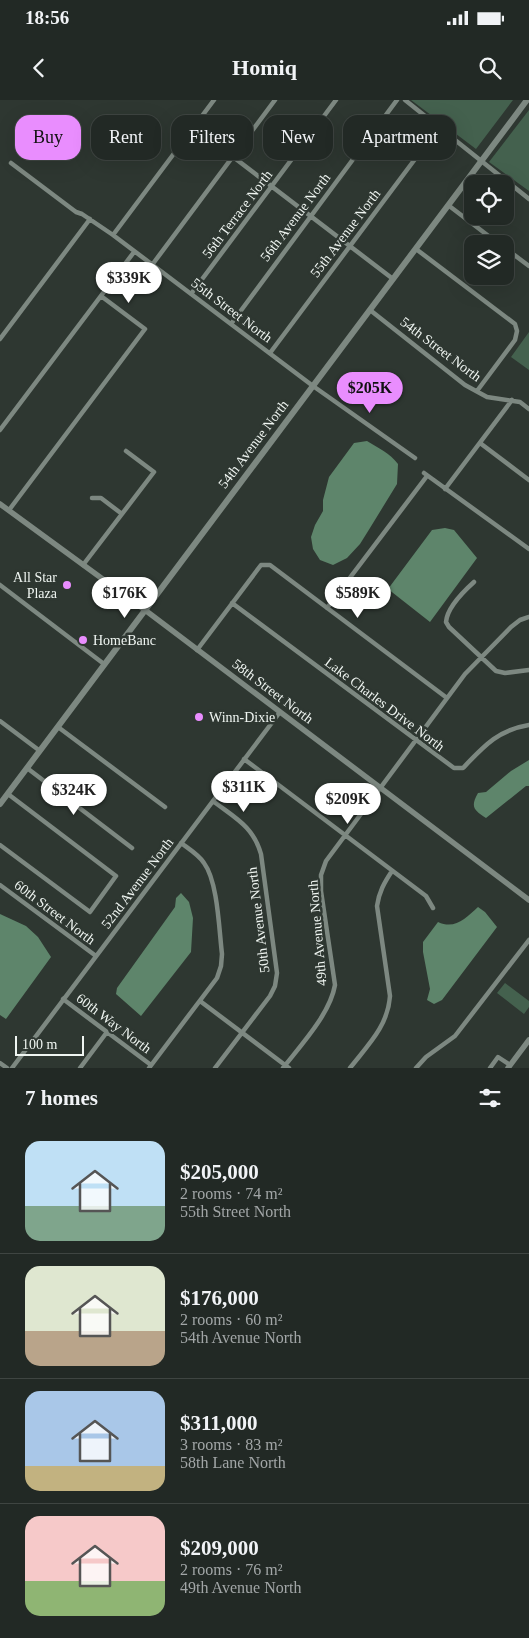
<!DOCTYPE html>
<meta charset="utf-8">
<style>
body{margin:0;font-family:Georgia,serif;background:#2e3532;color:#f1f3f6;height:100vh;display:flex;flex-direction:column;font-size:19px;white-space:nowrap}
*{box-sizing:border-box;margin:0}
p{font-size:16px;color:#a2a6a7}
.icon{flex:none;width:28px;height:28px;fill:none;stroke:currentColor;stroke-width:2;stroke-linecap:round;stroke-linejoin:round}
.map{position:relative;height:968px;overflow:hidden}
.panel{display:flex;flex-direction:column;background:#222925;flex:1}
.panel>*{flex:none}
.hud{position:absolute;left:15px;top:15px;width:500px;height:45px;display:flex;gap:10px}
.tools{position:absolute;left:464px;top:75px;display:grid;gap:10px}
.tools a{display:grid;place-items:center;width:50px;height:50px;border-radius:10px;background:#222925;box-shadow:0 5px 20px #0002,0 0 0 1px #3f4542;font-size:25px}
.scale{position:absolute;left:15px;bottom:12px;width:69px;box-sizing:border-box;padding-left:5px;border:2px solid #eff5f1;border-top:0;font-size:14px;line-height:18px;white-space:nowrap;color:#eff5f1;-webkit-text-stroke:4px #2e3731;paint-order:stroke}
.price{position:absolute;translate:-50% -42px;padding:0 11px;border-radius:18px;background:#fff;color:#222;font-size:16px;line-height:32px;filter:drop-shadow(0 1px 2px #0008)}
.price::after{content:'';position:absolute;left:50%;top:30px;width:15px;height:11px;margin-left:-8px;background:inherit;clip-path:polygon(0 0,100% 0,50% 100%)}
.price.selected{background:#e98dfe;color:#111}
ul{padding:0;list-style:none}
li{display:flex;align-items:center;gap:15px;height:125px;padding:0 25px}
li+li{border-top:1px solid #3f4542}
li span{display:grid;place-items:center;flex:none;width:140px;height:100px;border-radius:15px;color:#555}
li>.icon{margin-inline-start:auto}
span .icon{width:60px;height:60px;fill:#fffc;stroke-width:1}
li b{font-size:21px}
h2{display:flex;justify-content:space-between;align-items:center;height:60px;padding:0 25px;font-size:21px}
.chip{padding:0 18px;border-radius:15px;background:#222925;box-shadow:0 5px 20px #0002,0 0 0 1px #3f4542;font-size:18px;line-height:45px}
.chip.selected{background:#e98dfe;color:#111}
.status{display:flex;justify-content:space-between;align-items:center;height:35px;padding:0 25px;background:#222925;direction:ltr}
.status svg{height:14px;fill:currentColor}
header{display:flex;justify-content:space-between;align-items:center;height:65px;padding:0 25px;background:#222925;font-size:22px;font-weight:600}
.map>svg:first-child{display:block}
.green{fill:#44614e}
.water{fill:#5e856b}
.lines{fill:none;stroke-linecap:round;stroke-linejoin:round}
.minor{stroke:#7d8881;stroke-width:4.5}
.tertiary{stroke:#7d8881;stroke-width:5.5}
.secondary{stroke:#7d8881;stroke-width:6}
.poi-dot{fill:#e98dfe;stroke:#2e3731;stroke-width:2}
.labels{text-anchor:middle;stroke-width:5;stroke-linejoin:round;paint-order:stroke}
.street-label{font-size:14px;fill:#eff5f1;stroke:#2e3731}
.poi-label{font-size:14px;fill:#eff5f1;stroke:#2e3731;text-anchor:start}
</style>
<div class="status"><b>18:56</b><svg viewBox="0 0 49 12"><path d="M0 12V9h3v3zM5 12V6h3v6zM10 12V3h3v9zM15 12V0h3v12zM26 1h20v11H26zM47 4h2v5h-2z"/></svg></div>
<header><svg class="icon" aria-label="back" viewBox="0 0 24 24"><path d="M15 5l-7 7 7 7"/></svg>Homiq<svg class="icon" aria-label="search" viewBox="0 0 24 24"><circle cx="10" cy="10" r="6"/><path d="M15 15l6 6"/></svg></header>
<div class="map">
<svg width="529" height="968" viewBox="0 0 529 968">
<rect width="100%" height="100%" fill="#2e3731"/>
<path class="green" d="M 411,0 L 513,0 L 476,49 Z
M 529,10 L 529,91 L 489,62 Z
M 529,232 L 529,270 L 511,257 Z
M 505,883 L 529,901 L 529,907 L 524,914 L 497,893 Z"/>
<path class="water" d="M 367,341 C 378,348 390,353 398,364 L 397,384 L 370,428 L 360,444 L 347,458 L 333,465 L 320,460 L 313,449 L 311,437 L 315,425 L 323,411 L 323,400 L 329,377 L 354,343 Z
M 445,428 L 454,430 L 477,458 L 430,522 L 388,489 L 432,430 Z
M 529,660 L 529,686 L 526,686 L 486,718 C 474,710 470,707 478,693 L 486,692 L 511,671 Z
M 181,793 L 189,802 L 193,818 L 191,852 L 141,916 L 116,894 L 117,888 L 175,807 L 176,798 Z
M 478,807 L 485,812 L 497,827 L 442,900 L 434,904 L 427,900 L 430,889 L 423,852 L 423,842 L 438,822 C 455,830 466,818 478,807 Z
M 0,814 L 26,826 L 38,837 L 51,857 L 6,919 L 0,915 Z"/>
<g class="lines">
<path class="minor" d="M 405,0 L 529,99
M 194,27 L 393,179
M 11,63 L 76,112 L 82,114 L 113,135 L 313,286 L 415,358
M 448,105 L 499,144
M 113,135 L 214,0
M 505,148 L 529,166
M 416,149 L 515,224 L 517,231 L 515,240 L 477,291
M 152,165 L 275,0
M 191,194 L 336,0
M 370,210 L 465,285 L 487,297 L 520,302 L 529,309
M 231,224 L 397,0
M 0,239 L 90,119
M 270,253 L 439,27
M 0,330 L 134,152
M 480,343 L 529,380
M 424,373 L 529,449
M 445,389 L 512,300
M 92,398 L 101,398 L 122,414
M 9,410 L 145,229 L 101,196
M 83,465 L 154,372 L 126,351
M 474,482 C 464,491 447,508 446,522 L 449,527 L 496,571 L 505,573 L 529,570
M 0,485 L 104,564
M 232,503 L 454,668 L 463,668 C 484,646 498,630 529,625
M 327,508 L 427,376
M 197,550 L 261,465 L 270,465 L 447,598
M 0,621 L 40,651
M 58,627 L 165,707
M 244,659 L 426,796 L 433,808
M 27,668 L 132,748
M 213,701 C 235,718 253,726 261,754 L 277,873 L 275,886 L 270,896 L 215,968
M 0,745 L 90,812 L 116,776 L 8,694
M 0,785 L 96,856
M 63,899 L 151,965
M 200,901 L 289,968
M 0,963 L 7,968
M 12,968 L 280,612
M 80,968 L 107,932
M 149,968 L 217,878 L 221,866 L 222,854 C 219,830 218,782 204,763 C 199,755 189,749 181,743
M 283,968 C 301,945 330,914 335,885 L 321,791 L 321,775 L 326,761 L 465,574 L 511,527 L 520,520 L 529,517
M 350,968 C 368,945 388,926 390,896 L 377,806 C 379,792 384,783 392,771
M 416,968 L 426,957 L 455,936 L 529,840
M 490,968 L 498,957 L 510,965"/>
<path class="tertiary" d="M 0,404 L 145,510 L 529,800
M 508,968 L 529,940"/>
<path class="secondary" d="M 0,704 L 527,0"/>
</g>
<g class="poi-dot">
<circle cx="67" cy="485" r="5"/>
<circle cx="83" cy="540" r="5"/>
<circle cx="199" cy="617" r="5"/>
</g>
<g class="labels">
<g class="street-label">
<text transform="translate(237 114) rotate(-53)" y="5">56th Terrace North</text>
<text transform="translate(295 117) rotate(-53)" y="5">56th Avenue North</text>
<text transform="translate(345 133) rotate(-53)" y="5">55th Avenue North</text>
<text transform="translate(232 210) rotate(37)" y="5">55th Street North</text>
<text transform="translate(441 249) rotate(37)" y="5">54th Street North</text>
<text transform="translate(253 344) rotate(-53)" y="5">54th Avenue North</text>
<text transform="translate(273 591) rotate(37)" y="5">58th Street North</text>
<text transform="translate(385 604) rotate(37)" y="5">Lake Charles Drive North</text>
<text transform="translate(137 783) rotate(-53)" y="5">52nd Avenue North</text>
<text transform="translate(55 812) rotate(37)" y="5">60th Street North</text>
<text transform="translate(258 820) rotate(-97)" y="5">50th Avenue North</text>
<text transform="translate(317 833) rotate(-95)" y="5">49th Avenue North</text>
<text transform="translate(114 923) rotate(37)" y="5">60th Way North</text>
</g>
<g class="poi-label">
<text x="57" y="482" text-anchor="end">All Star<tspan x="57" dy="16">Plaza</tspan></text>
<text x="93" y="545">HomeBanc</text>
<text x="209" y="622">Winn-Dixie</text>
</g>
</g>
</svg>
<div class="tools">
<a><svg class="icon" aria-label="locate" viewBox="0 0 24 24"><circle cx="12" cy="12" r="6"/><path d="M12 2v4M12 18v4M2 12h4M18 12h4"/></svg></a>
<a><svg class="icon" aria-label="layers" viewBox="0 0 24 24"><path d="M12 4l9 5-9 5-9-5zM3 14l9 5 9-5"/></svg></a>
</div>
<div class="scale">100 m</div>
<b class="price" style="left:129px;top:204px">$339K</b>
<b class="price selected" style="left:370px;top:314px">$205K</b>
<b class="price" style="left:125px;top:519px">$176K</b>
<b class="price" style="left:358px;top:519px">$589K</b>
<b class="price" style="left:244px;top:713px">$311K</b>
<b class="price" style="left:74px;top:716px">$324K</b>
<b class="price" style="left:348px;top:725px">$209K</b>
<div class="hud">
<a class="chip selected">Buy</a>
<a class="chip">Rent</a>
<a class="chip">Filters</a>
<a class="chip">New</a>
<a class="chip">Apartment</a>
</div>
</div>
<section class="panel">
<h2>7 homes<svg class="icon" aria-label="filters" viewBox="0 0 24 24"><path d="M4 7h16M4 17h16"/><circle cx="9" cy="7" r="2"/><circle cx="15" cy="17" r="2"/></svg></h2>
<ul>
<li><span style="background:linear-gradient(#bfe0f5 65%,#7fa58c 0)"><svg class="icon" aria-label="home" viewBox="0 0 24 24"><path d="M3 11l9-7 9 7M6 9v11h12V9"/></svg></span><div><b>$205,000</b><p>2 rooms · 74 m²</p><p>55th Street North</p></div></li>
<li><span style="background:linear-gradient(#dfe7d0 65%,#b9a48a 0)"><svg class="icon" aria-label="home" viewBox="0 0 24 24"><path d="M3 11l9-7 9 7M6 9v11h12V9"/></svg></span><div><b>$176,000</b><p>2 rooms · 60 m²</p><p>54th Avenue North</p></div></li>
<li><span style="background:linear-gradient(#a9c7e8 75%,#c2b280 0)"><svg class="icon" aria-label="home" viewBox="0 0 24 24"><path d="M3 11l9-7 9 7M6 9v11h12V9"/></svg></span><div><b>$311,000</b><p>3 rooms · 83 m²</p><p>58th Lane North</p></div></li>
<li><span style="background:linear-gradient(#f6c9c9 65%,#8fb573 0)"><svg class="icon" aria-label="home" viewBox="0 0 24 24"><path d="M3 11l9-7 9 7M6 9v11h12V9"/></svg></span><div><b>$209,000</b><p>2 rooms · 76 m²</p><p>49th Avenue North</p></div></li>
</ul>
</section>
